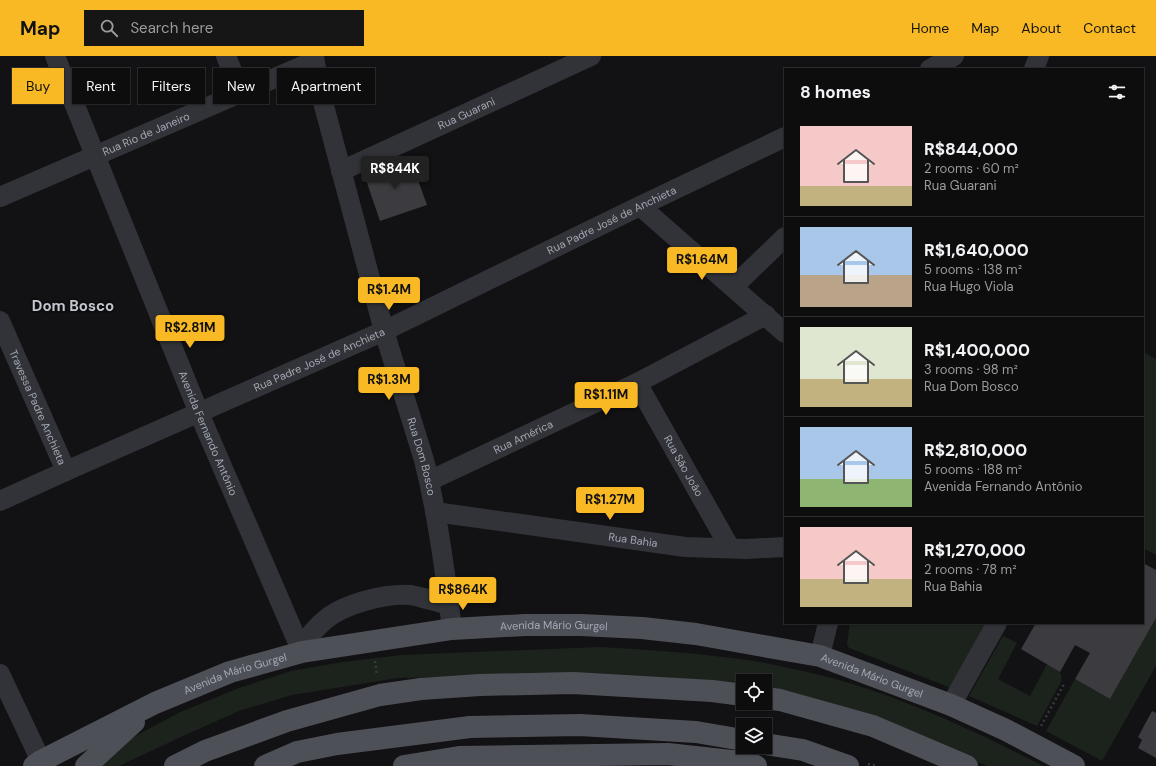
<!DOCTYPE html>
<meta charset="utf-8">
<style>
body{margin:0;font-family:"DM Sans",sans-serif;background:#171617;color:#f1f3f6;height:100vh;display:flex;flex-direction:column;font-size:15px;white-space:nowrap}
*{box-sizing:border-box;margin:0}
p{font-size:13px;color:#9b9c9e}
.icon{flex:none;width:22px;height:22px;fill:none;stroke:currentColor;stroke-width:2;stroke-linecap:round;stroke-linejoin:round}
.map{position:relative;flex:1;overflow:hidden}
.side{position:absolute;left:784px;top:12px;width:360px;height:556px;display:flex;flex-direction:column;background:#0e0d0e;border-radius:0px;box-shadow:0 1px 3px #0004,0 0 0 1px #2e2d2e}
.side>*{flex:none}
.guide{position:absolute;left:12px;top:12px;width:380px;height:36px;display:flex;gap:8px}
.fabs{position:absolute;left:736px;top:618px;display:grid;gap:8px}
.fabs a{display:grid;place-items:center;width:36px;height:36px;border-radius:0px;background:#0e0d0e;box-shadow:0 1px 3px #0004,0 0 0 1px #2e2d2e;font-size:20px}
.price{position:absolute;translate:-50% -34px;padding:0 9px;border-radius:4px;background:#f8b924;color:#111;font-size:13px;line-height:26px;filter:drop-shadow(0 1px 2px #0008)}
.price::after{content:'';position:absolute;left:50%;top:24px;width:12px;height:9px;margin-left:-6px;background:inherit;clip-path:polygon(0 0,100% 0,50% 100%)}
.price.selected{background:#222;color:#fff}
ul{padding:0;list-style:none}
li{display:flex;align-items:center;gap:12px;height:100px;padding:0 16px}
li+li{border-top:1px solid #2e2d2e}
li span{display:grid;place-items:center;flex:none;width:112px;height:80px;border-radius:0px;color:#555}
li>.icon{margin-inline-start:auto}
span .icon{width:48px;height:48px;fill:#fffc;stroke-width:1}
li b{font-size:17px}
h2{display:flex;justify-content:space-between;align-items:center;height:48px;padding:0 16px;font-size:17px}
.pill{padding:0 14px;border-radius:0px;background:#0e0d0e;box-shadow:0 1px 3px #0004,0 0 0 1px #2e2d2e;font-size:14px;line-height:36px}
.pill.selected{background:#f8b924;color:#111}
header{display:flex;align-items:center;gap:24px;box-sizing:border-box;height:56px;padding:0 20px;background:#f8b924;color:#111}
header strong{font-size:19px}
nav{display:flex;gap:22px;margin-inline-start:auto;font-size:14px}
.search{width:280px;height:36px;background:#171617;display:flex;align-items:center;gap:10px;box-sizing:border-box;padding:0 14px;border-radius:0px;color:#9b9c9e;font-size:15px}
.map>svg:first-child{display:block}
.green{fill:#1c231d}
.building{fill:#3c3c40}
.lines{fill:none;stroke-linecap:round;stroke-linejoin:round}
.path{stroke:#383a3f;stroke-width:2.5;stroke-dasharray:2 3;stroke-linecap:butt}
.minor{stroke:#323338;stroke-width:20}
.major{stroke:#4e5057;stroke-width:22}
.labels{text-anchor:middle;stroke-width:4;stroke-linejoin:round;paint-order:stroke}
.street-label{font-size:11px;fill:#a2a7b4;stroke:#0d0d0e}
.district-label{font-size:15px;font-weight:bold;fill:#c3c6d0;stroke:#0d0d0e}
</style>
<header>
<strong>Map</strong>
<div class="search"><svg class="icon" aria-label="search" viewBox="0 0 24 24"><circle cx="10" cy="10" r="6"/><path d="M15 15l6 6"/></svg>Search here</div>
<nav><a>Home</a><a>Map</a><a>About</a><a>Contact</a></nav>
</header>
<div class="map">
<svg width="1156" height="710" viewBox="0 0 1156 710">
<rect width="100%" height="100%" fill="#121113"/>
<path class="green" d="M 1143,296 L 1156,303 L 1156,499 L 1143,492 Z
M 1156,562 L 1156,610 L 1102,705 L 1046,675 L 1075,623 L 1110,643 Z
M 850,567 L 981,567 L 987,570 L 951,632 L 849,592 L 847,588 Z
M 1003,580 L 1017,587 L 998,623 L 1030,640 L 1047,608 C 1055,613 1064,615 1061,626 L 1037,670 L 969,640 Z
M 599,591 C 640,593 681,596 723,601 C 737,603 751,604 765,607 C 800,614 837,622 871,634 C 930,654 987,681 1043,710 L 987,710 L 866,660 L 765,634 L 765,625 L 743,625 L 743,631 L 539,619 L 398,622 L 292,639 L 239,655 L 185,679 L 119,710 L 80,710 L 178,657 L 239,632 L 291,615 L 343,606 L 401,599 Z"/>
<path class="building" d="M 410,102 L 427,149 L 380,165 L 364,118 Z
M 1143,507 L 1156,514 L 1156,562 L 1110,643 L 1075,623 L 1090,597 L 1075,589 L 1060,616 L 1021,593 L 1036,567 L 1143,567 Z
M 1152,655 L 1156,657 L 1156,702 L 1138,692 L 1142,684 L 1138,681 Z"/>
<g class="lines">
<path class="path" d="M 375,605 L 377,620
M 1041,670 L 1064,628
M 868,708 L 877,710"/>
<g class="minor">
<path id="s1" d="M 55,0 L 199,357 L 302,596"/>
<path d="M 226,0 L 241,37"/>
<path id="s2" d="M 314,0 L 319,31 L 384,275 L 424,404 C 438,460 445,516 452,573"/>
<path d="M 930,13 L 954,0"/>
<path d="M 1034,13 L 1039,0"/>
<path id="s3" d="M 341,115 L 591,0"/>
<path id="s4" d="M 0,141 L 314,5"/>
<path d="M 640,150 L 785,277"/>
<path d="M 733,231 L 785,181"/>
<path id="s5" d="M 0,265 L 66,415"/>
<path id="s6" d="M 637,327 L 730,492"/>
<path id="s7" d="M 429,425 L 637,327 L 766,259"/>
<path id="s8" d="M 0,445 L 66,415 L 384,275 L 640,150 L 785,81"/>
<path id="s9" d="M 435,456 L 685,491 L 746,493 L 785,491"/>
<path d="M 300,591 C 308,582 316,571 325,564 C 343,548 386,537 410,539 C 423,541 437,546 449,549"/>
<path d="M 820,600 L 828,567"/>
<path d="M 0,618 L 41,705"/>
<path d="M 951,649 L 997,567"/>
</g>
<g class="major">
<path d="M 765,642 L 780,644 L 873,670 L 967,710"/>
<path d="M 765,688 L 803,694 L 848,710"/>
<path id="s10" d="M 34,710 L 41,705 L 155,647 L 230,616 L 302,596 L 452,573 L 525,569 L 581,569 L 642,572 L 696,578 L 820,600 L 951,649 L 1006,674 L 1074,710"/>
<path d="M 86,710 L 134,666"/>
<path d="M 175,710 L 205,695 L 287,665 L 380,639 L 421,633 L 480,629 L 573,627 L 712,635 L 743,639"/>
<path d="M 265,710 L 297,696 L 337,688 L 470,671 L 580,669 L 696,676 L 743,684"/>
<path d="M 404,710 L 459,701 L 668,698 L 740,706 L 756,710"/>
</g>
</g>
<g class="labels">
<g class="street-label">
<text dy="4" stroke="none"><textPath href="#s3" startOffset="138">Rua Guarani</textPath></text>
<text dy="4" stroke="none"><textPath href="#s4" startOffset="159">Rua Rio de Janeiro</textPath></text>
<text dy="4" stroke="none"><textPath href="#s8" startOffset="673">Rua Padre José de Anchieta</textPath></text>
<text dy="4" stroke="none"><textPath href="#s8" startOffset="349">Rua Padre José de Anchieta</textPath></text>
<text dy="4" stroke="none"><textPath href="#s5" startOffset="94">Travessa Padre Anchieta</textPath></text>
<text dy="4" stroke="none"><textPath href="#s1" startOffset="407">Avenida Fernando Antônio</textPath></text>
<text dy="4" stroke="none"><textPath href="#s7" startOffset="104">Rua América</textPath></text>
<text dy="4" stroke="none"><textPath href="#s2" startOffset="415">Rua Dom Bosco</textPath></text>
<text dy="4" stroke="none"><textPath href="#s6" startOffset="95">Rua São João</textPath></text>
<text dy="4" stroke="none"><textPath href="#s9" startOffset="200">Rua Bahia</textPath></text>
<text dy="4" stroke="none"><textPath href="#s10" startOffset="546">Avenida Mário Gurgel</textPath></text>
<text dy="4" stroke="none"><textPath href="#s10" startOffset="222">Avenida Mário Gurgel</textPath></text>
<text dy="4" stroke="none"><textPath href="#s10" startOffset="870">Avenida Mário Gurgel</textPath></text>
</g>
<g class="district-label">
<text x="73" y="255">Dom Bosco</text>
</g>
</g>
</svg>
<div class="fabs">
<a><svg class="icon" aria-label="locate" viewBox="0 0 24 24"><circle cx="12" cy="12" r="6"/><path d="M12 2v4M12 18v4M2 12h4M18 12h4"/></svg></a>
<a><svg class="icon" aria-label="layers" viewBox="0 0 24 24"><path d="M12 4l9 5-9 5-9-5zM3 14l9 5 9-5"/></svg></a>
</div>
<b class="price selected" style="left:395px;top:134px">R$844K</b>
<b class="price" style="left:702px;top:225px">R$1.64M</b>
<b class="price" style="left:389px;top:255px">R$1.4M</b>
<b class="price" style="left:190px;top:293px">R$2.81M</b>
<b class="price" style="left:389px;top:345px">R$1.3M</b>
<b class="price" style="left:606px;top:360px">R$1.11M</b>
<b class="price" style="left:610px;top:465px">R$1.27M</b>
<b class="price" style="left:463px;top:555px">R$864K</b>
<div class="guide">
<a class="pill selected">Buy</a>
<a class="pill">Rent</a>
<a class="pill">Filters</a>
<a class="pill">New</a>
<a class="pill">Apartment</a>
</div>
<section class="side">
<h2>8 homes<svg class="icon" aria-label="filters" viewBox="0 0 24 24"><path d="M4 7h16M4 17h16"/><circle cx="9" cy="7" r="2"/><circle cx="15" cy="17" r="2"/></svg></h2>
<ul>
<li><span style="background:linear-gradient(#f6c9c9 75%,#c2b280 0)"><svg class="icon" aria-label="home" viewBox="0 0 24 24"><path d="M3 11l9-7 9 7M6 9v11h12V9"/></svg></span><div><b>R$844,000</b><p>2 rooms · 60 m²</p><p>Rua Guarani</p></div></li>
<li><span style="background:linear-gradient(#a9c7e8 60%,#b9a48a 0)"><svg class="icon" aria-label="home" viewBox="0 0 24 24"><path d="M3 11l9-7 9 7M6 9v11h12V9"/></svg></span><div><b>R$1,640,000</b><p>5 rooms · 138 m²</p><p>Rua Hugo Viola</p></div></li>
<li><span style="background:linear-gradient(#dfe7d0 65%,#c2b280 0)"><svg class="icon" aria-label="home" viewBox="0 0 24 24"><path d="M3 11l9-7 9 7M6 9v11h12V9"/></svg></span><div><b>R$1,400,000</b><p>3 rooms · 98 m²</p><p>Rua Dom Bosco</p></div></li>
<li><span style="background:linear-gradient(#a9c7e8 65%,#8fb573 0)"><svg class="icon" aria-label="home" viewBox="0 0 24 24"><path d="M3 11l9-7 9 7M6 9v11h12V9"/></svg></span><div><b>R$2,810,000</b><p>5 rooms · 188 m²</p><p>Avenida Fernando Antônio</p></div></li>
<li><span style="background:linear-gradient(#f6c9c9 65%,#c2b280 0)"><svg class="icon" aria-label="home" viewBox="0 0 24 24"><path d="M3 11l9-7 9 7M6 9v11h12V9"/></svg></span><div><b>R$1,270,000</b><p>2 rooms · 78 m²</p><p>Rua Bahia</p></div></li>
</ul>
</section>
</div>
